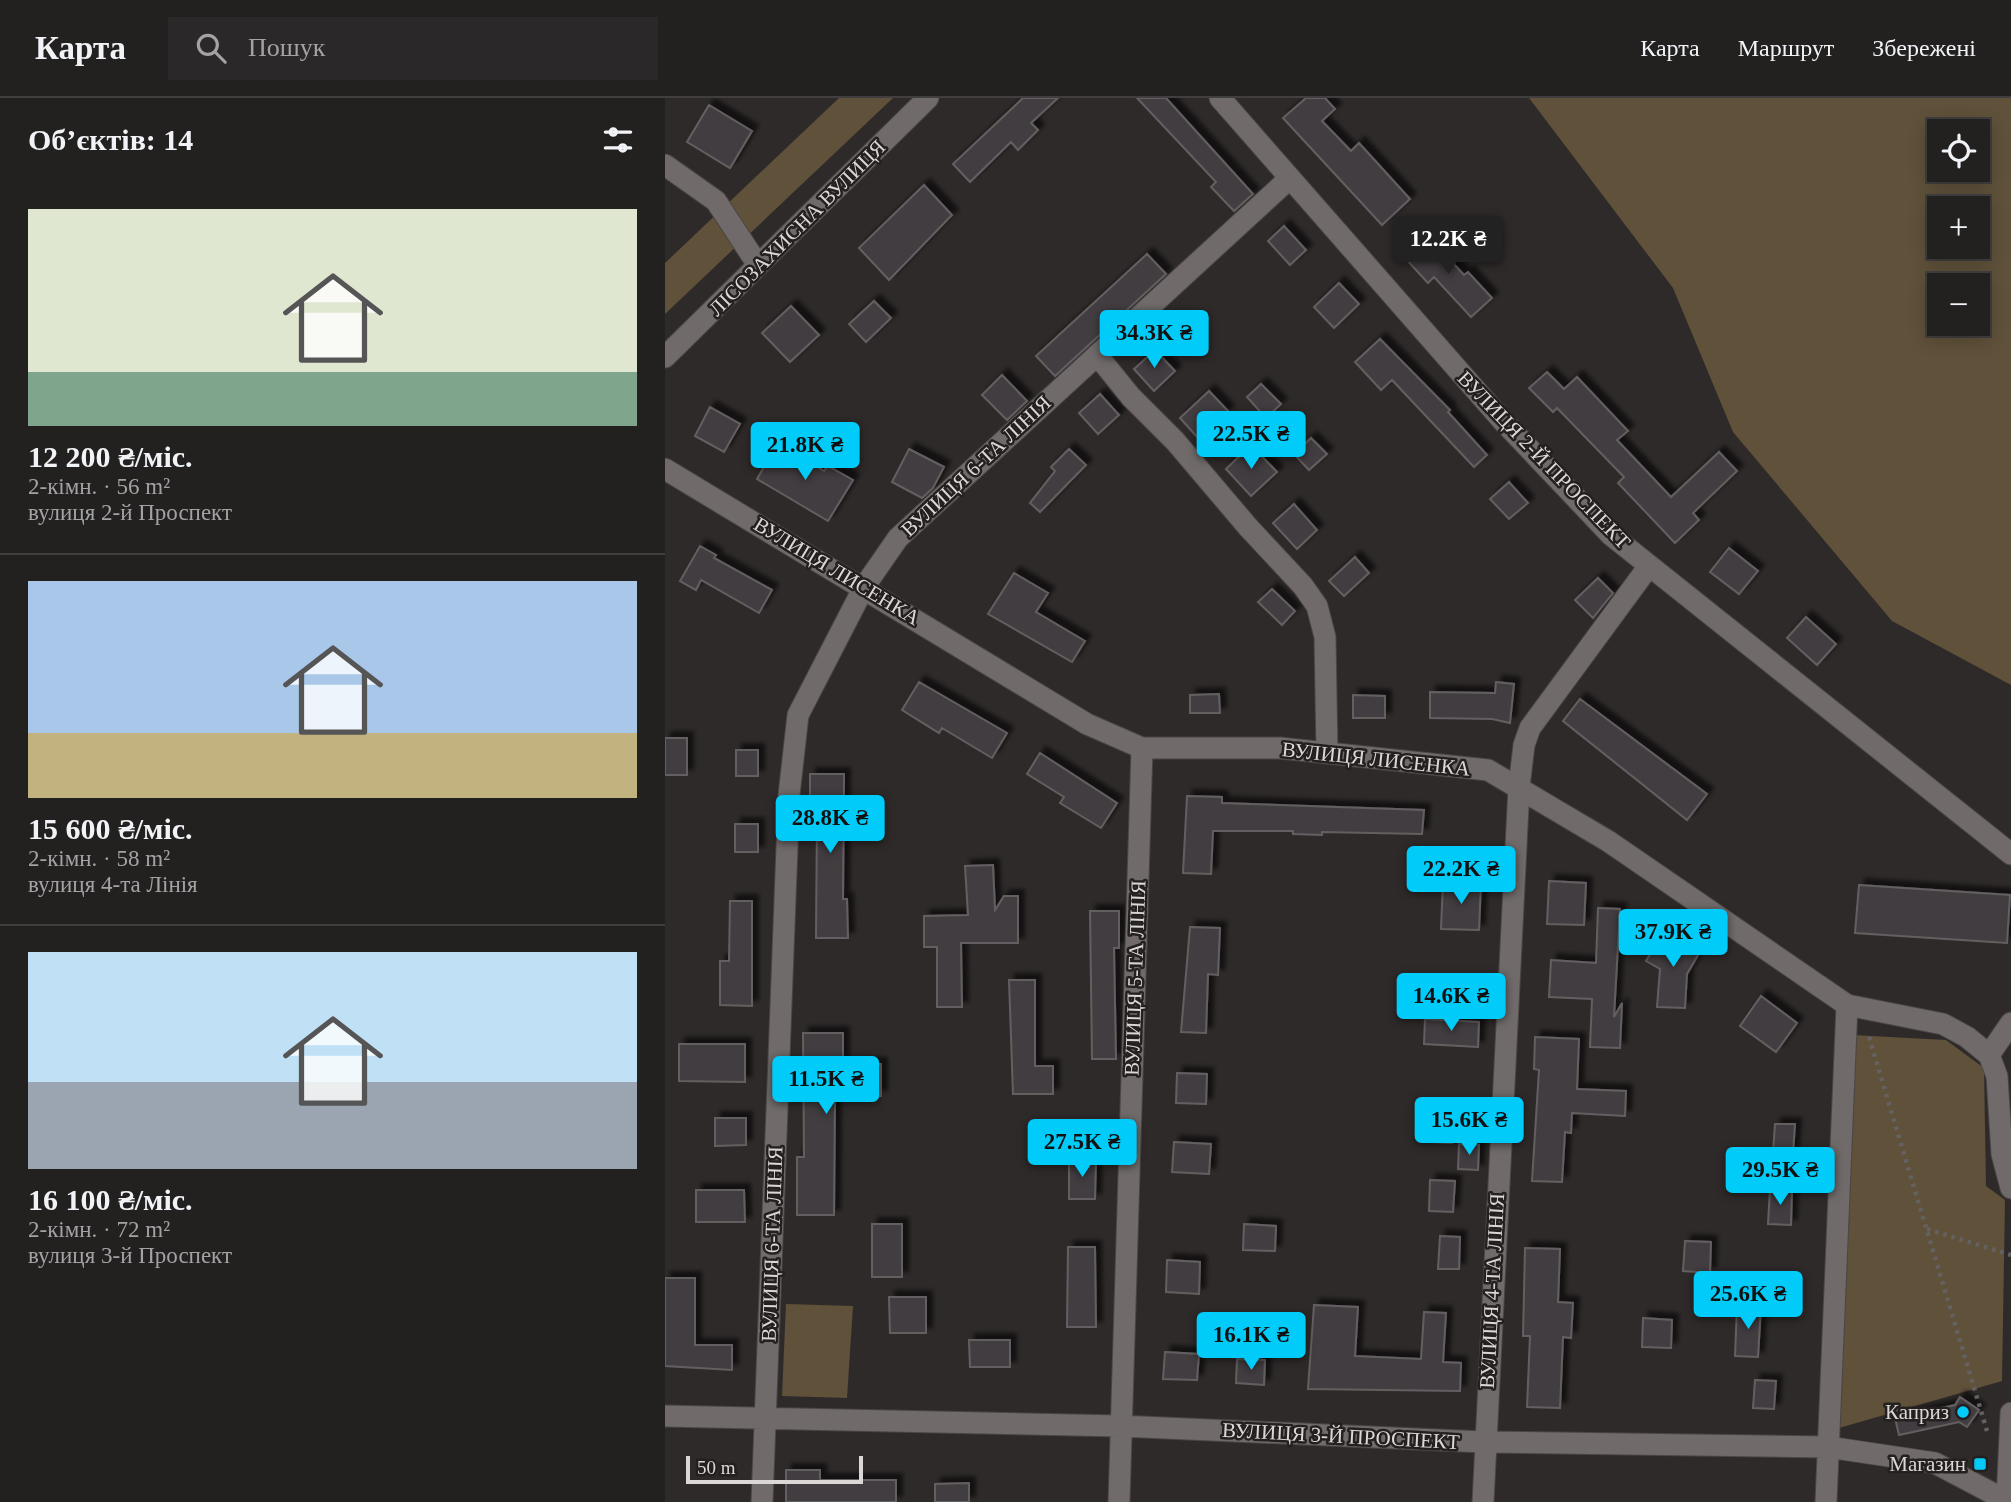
<!DOCTYPE html>
<html lang="uk">
<meta charset="utf-8">
<style>
body{margin:0;font-family:"Times New Roman",serif;background:#2b2829;color:#f1f3f6;height:100vh;display:flex;flex-direction:column;font-size:26px;white-space:nowrap}
*{box-sizing:border-box;margin:0}
p{font-size:23px;color:#a3a3a5}
.icon{flex:none;width:38px;height:38px;fill:none;stroke:currentColor;stroke-width:2;stroke-linecap:round;stroke-linejoin:round}
.map{position:relative;flex:1;overflow:hidden}
.details{display:flex;flex-direction:column;background:#232020;width:665px}
.details>*{flex:none}
.tools{position:absolute;left:1262px;top:21px;display:grid;gap:14px}
.tools a{display:grid;place-items:center;width:63px;height:63px;border-radius:0px;background:#232020;box-shadow:0 4px 18px #0003,0 0 0 2px #403e3e;font-size:35px}
.scale{position:absolute;left:21px;bottom:18px;width:177px;box-sizing:border-box;padding-left:7px;border:4px solid #dbd7d7;border-top:0;font-size:19px;line-height:24px;white-space:nowrap;color:#dbd7d7;-webkit-text-stroke:5px #252020;paint-order:stroke}
.price{position:absolute;translate:-50% -60px;padding:0 16px;border-radius:7px;background:#00cbf9;color:#111;font-size:23px;line-height:46px;filter:drop-shadow(0 2px 4px #0008)}
.price::after{content:'';position:absolute;left:50%;top:42px;width:21px;height:16px;margin-left:-10px;background:inherit;clip-path:polygon(0 0,100% 0,50% 100%)}
.price.current{background:#222;color:#fff}
ul{padding:0;list-style:none}
li{display:grid;align-content:center;gap:14px;height:371px;padding:0 28px}
li+li{border-top:2px solid #403e3e}
li span{display:grid;place-items:center;height:217px;border-radius:0px;color:#555}
li>.icon{margin-inline-start:auto}
span .icon{width:126px;height:126px;fill:#fffc;stroke-width:1}
li b{font-size:30px}
h2{display:flex;justify-content:space-between;align-items:center;height:84px;padding:0 28px;font-size:30px}
header{display:flex;align-items:center;gap:42px;box-sizing:border-box;height:98px;padding:0 35px;background:#232020;border-bottom:2px solid #403e3e}
header strong{font-size:33px}
nav{display:flex;gap:38px;margin-inline-start:auto;font-size:24px}
.search{width:490px;height:63px;background:#2b2829;display:flex;align-items:center;gap:18px;box-sizing:border-box;padding:0 24px;border-radius:0px;color:#a3a3a5;font-size:26px}
main{display:flex;flex:1;min-height:0}
.map>svg:first-child{display:block}
.green{fill:#5f513a;fill-rule:evenodd}
.building{fill:#433e41;stroke:#645f61;stroke-width:2;filter:url(#shadow)}
.lines{fill:none;stroke-linecap:round;stroke-linejoin:round}
.minor-casing{stroke:#4a4546;stroke-width:23}
.path{stroke:#666161;stroke-width:4.5;stroke-dasharray:3.5 5;stroke-linecap:butt}
.minor{stroke:#706a6a;stroke-width:21}
.poi-dot{fill:#00cbf9;stroke:#252020;stroke-width:2.5}
.labels{text-anchor:middle;stroke-width:5;stroke-linejoin:round;paint-order:stroke}
.street-label{font-size:21px;fill:#dbd7d7;stroke:#252020}
.poi-label{font-size:21px;fill:#dbd7d7;stroke:#252020;text-anchor:end}
</style>
<header>
<strong>Карта</strong>
<div class="search"><svg class="icon" aria-label="search" viewBox="0 0 24 24"><circle cx="10" cy="10" r="6"/><path d="M15 15l6 6"/></svg>Пошук</div>
<nav><a>Карта</a><a>Маршрут</a><a>Збережені</a></nav>
</header>
<main>
<section class="details">
<h2>Об’єктів: 14<svg class="icon" aria-label="filters" viewBox="0 0 24 24"><path d="M4 7h16M4 17h16"/><circle cx="9" cy="7" r="2"/><circle cx="15" cy="17" r="2"/></svg></h2>
<ul>
<li><span style="background:linear-gradient(#dfe7d0 75%,#7fa58c 0)"><svg class="icon" aria-label="home" viewBox="0 0 24 24"><path d="M3 11l9-7 9 7M6 9v11h12V9"/></svg></span><div><b>12 200 ₴/міс.</b><p>2-кімн. · 56 m²</p><p>вулиця 2-й Проспект</p></div></li>
<li><span style="background:linear-gradient(#a9c7e8 70%,#c2b280 0)"><svg class="icon" aria-label="home" viewBox="0 0 24 24"><path d="M3 11l9-7 9 7M6 9v11h12V9"/></svg></span><div><b>15 600 ₴/міс.</b><p>2-кімн. · 58 m²</p><p>вулиця 4-та Лінія</p></div></li>
<li><span style="background:linear-gradient(#bfe0f5 60%,#9aa5b1 0)"><svg class="icon" aria-label="home" viewBox="0 0 24 24"><path d="M3 11l9-7 9 7M6 9v11h12V9"/></svg></span><div><b>16 100 ₴/міс.</b><p>2-кімн. · 72 m²</p><p>вулиця 3-й Проспект</p></div></li>
</ul>
</section>
<div class="map">
<svg width="1346" height="1404" viewBox="0 0 1346 1404">
<defs>
<filter id="shadow"><feDropShadow dx="6" dy="-6" stdDeviation="2" flood-color="#0009"/></filter>
</defs>
<rect width="100%" height="100%" fill="#2f2a2a"/>
<path class="green" d="M 174,0 L 228,0 L 0,216 L 0,165 Z
M 864,0 L 1346,0 L 1346,587 L 1227,523 L 1068,334 L 1008,190 ZM 1312,33 L 1312,72 L 1274,72 L 1274,33 ZM 1312,110 L 1312,149 L 1274,149 L 1274,110 ZM 1312,187 L 1312,226 L 1274,226 L 1274,187 Z
M 1188,937 L 1281,942 L 1319,970 L 1321,1088 L 1340,1102 L 1337,1283 L 1174,1330 Z
M 121,1206 L 188,1208 L 182,1300 L 117,1298 Z"/>
<path class="building" d="M 358,0 L 393,0 L 366,25 L 373,32 L 353,52 L 346,44 L 305,84 L 288,66 Z
M 472,0 L 501,0 L 588,96 L 569,113 L 546,89 L 551,84 Z
M 641,0 L 660,0 L 670,11 L 657,23 L 686,53 L 694,45 L 745,101 L 717,127 L 618,20 Z
M 44,7 L 87,33 L 65,70 L 22,44 Z
M 259,87 L 287,117 L 224,182 L 194,150 Z
M 619,128 L 641,152 L 625,167 L 603,143 Z
M 762,137 L 799,177 L 803,174 L 827,200 L 806,219 L 769,179 L 763,185 L 739,159 Z
M 482,156 L 501,176 L 390,278 L 371,258 Z
M 674,185 L 694,206 L 669,230 L 649,209 Z
M 209,203 L 226,220 L 201,244 L 184,226 Z
M 126,208 L 154,237 L 125,264 L 97,235 Z
M 715,241 L 785,312 L 783,314 L 822,357 L 809,369 L 727,282 L 716,292 L 690,264 Z
M 490,252 L 510,273 L 489,293 L 469,271 Z
M 882,274 L 899,291 L 912,279 L 963,333 L 952,342 L 1006,399 L 1054,354 L 1072,373 L 1028,415 L 1034,422 L 1010,445 L 953,385 L 959,379 L 892,310 L 888,314 L 864,290 Z
M 337,277 L 362,303 L 342,322 L 317,297 Z
M 596,286 L 616,306 L 601,320 L 582,299 Z
M 544,293 L 563,313 L 533,340 L 515,320 Z
M 435,296 L 454,317 L 433,336 L 414,315 Z
M 45,309 L 75,326 L 59,354 L 30,338 Z
M 646,340 L 662,356 L 644,372 L 629,356 Z
M 113,345 L 159,373 L 163,368 L 188,382 L 163,423 L 92,381 Z
M 586,347 L 612,374 L 586,398 L 561,371 Z
M 244,351 L 279,369 L 268,390 L 257,400 L 227,384 Z
M 404,351 L 421,367 L 375,414 L 365,405 L 390,373 L 386,369 Z
M 844,384 L 863,405 L 844,421 L 825,401 Z
M 629,406 L 652,432 L 632,451 L 608,425 Z
M 35,448 L 51,457 L 49,460 L 107,492 L 94,515 L 36,482 L 31,492 L 15,483 Z
M 1064,450 L 1093,473 L 1074,496 L 1045,474 Z
M 690,459 L 704,475 L 679,498 L 664,483 Z
M 349,475 L 383,495 L 371,514 L 420,543 L 407,564 L 323,516 Z
M 933,480 L 948,495 L 928,520 L 910,502 Z
M 607,491 L 630,513 L 617,527 L 593,504 Z
M 1141,519 L 1171,546 L 1152,567 L 1122,540 Z
M 254,584 L 342,635 L 327,660 L 277,630 L 274,635 L 237,612 Z
M 831,584 L 849,586 L 845,625 L 827,621 L 765,620 L 765,594 L 830,595 Z
M 554,596 L 555,615 L 525,615 L 525,597 Z
M 688,597 L 720,598 L 720,620 L 688,620 Z
M 915,601 L 1042,696 L 1022,722 L 898,623 Z
M 0,640 L 22,640 L 22,677 L 0,677 Z
M 71,652 L 93,652 L 93,678 L 71,678 Z
M 375,655 L 452,705 L 436,730 L 395,705 L 399,699 L 362,676 Z
M 145,676 L 179,676 L 178,801 L 182,801 L 183,840 L 151,840 L 152,715 L 145,715 Z
M 522,698 L 557,699 L 557,705 L 759,712 L 757,736 L 657,734 L 657,737 L 628,736 L 628,733 L 548,733 L 546,776 L 518,775 Z
M 70,726 L 93,726 L 93,754 L 70,754 Z
M 328,767 L 330,812 L 339,798 L 353,798 L 353,845 L 296,845 L 297,909 L 272,909 L 272,849 L 259,849 L 259,818 L 303,817 L 300,768 Z
M 778,783 L 816,785 L 814,832 L 776,831 Z
M 884,783 L 921,785 L 919,827 L 882,826 Z
M 1194,787 L 1345,797 L 1342,845 L 1190,835 Z
M 65,803 L 87,803 L 87,908 L 55,907 L 55,863 L 64,863 Z
M 933,810 L 955,811 L 949,919 L 957,905 L 955,950 L 925,949 L 927,901 L 884,899 L 886,862 L 931,865 Z
M 425,813 L 454,813 L 454,850 L 449,850 L 451,961 L 427,961 Z
M 525,829 L 555,830 L 553,877 L 543,876 L 541,935 L 516,934 Z
M 1000,831 L 1036,852 L 1022,876 L 1020,910 L 992,909 L 995,871 L 981,863 Z
M 344,882 L 370,882 L 370,968 L 388,968 L 388,996 L 348,996 Z
M 1096,898 L 1132,925 L 1111,954 L 1075,928 Z
M 760,921 L 814,924 L 813,949 L 759,946 Z
M 138,935 L 178,935 L 178,967 L 216,966 L 216,998 L 170,998 L 169,1117 L 132,1117 L 132,1059 L 139,1059 Z
M 870,939 L 914,941 L 912,991 L 961,993 L 960,1018 L 907,1015 L 906,1035 L 900,1034 L 897,1084 L 867,1083 L 874,972 L 869,971 Z
M 14,946 L 80,946 L 80,984 L 14,983 Z
M 512,975 L 542,976 L 541,1006 L 511,1005 Z
M 50,1020 L 81,1020 L 81,1047 L 50,1048 Z
M 767,1020 L 788,1020 L 787,1045 L 766,1044 Z
M 1110,1026 L 1130,1026 L 1128,1055 L 1108,1054 Z
M 509,1044 L 546,1046 L 544,1076 L 507,1074 Z
M 794,1046 L 814,1047 L 813,1072 L 793,1071 Z
M 404,1062 L 431,1062 L 430,1101 L 404,1101 Z
M 765,1082 L 790,1083 L 788,1114 L 764,1113 Z
M 1105,1091 L 1127,1092 L 1126,1127 L 1103,1126 Z
M 31,1092 L 79,1092 L 80,1124 L 31,1124 Z
M 207,1126 L 237,1126 L 237,1179 L 207,1179 Z
M 579,1126 L 611,1128 L 610,1153 L 578,1152 Z
M 775,1138 L 795,1139 L 794,1171 L 773,1171 Z
M 1020,1143 L 1046,1144 L 1045,1175 L 1018,1173 Z
M 403,1149 L 430,1149 L 431,1229 L 402,1229 Z
M 860,1150 L 895,1151 L 893,1204 L 908,1205 L 906,1240 L 898,1239 L 895,1310 L 862,1309 L 865,1238 L 858,1238 Z
M 502,1162 L 535,1164 L 534,1196 L 501,1194 Z
M 0,1180 L 30,1180 L 30,1247 L 67,1247 L 67,1272 L 0,1268 Z
M 224,1199 L 261,1199 L 261,1235 L 225,1235 Z
M 649,1207 L 693,1209 L 690,1258 L 756,1261 L 759,1214 L 781,1215 L 778,1264 L 796,1265 L 795,1293 L 643,1291 Z
M 1072,1208 L 1096,1209 L 1093,1259 L 1070,1258 Z
M 978,1220 L 1007,1222 L 1006,1250 L 977,1249 Z
M 304,1242 L 345,1242 L 345,1269 L 305,1269 Z
M 500,1254 L 534,1256 L 532,1282 L 498,1281 Z
M 572,1261 L 600,1262 L 599,1287 L 571,1285 Z
M 1090,1282 L 1111,1283 L 1109,1311 L 1088,1310 Z
M 1295,1299 L 1314,1312 L 1302,1329 L 1294,1324 L 1234,1337 L 1230,1320 L 1290,1307 Z
M 121,1372 L 155,1372 L 155,1382 L 231,1382 L 231,1404 L 121,1404 Z
M 304,1385 L 304,1404 L 270,1404 L 270,1386 Z"/>
<g class="lines">
<defs>
<path id="minor" d="M 555,0 L 837,322 L 946,437 L 1346,756
M 0,67 L 51,103 L 93,167
M 432,257 L 466,299 L 510,343 L 583,429 L 638,488 L 652,508 L 660,539 L 662,655
M 0,259 L 263,0
M 0,371 L 422,626 L 477,650 L 615,650 L 823,672 L 943,743 L 1182,907 L 1278,926 L 1302,939 L 1324,957 L 1332,978 L 1337,1056 L 1346,1090
M 1324,957 L 1346,925
M 0,1318 L 455,1328 L 819,1344 L 1163,1349 L 1270,1365 L 1344,1404
M 1342,1402 L 1346,1315
M 97,1404 L 124,697 L 133,617 L 199,489 L 233,440 L 625,80
M 454,1404 L 477,650
M 818,1404 L 854,689 L 859,647 L 865,630 L 984,468
M 1161,1404 L 1182,907"/>
</defs>
<use href="#minor" class="minor-casing"/>
<path class="path" d="M 1204,939 L 1322,1333
M 1262,1131 L 1346,1157"/>
<use href="#minor" class="minor"/>
</g>
<g class="poi-dot">
<circle cx="1298" cy="1314" r="7"/>
<rect x="1308" y="1359" width="14" height="14" rx="3.5"/>
</g>
<g class="labels">
<g class="street-label">
<text transform="translate(132 130) rotate(-45)" y="7">ЛІСОЗАХИСНА ВУЛИЦЯ</text>
<text transform="translate(879 362) rotate(46)" y="7">ВУЛИЦЯ 2-Й ПРОСПЕКТ</text>
<text transform="translate(311 368) rotate(-43)" y="7">ВУЛИЦЯ 6-ТА ЛІНІЯ</text>
<text transform="translate(172 473) rotate(31)" y="7">ВУЛИЦЯ ЛИСЕНКА</text>
<text transform="translate(711 661) rotate(6)" y="7">ВУЛИЦЯ ЛИСЕНКА</text>
<text transform="translate(470 880) rotate(-88)" y="7">ВУЛИЦЯ 5-ТА ЛІНІЯ</text>
<text transform="translate(107 1146) rotate(-88)" y="7">ВУЛИЦЯ 6-ТА ЛІНІЯ</text>
<text transform="translate(827 1193) rotate(-87)" y="7">ВУЛИЦЯ 4-ТА ЛІНІЯ</text>
<text transform="translate(676 1338) rotate(3)" y="7">ВУЛИЦЯ 3-Й ПРОСПЕКТ</text>
</g>
<g class="poi-label">
<text x="1284" y="1321">Каприз</text>
<text x="1301" y="1373">Магазин</text>
</g>
</g>
</svg>
<div class="tools">
<a><svg class="icon" aria-label="locate" viewBox="0 0 24 24"><circle cx="12" cy="12" r="6"/><path d="M12 2v4M12 18v4M2 12h4M18 12h4"/></svg></a>
<a>+</a>
<a>−</a>
</div>
<div class="scale">50 m</div>
<b class="price current" style="left:783px;top:178px">12.2K ₴</b>
<b class="price" style="left:489px;top:272px">34.3K ₴</b>
<b class="price" style="left:586px;top:373px">22.5K ₴</b>
<b class="price" style="left:140px;top:384px">21.8K ₴</b>
<b class="price" style="left:165px;top:757px">28.8K ₴</b>
<b class="price" style="left:796px;top:808px">22.2K ₴</b>
<b class="price" style="left:1008px;top:871px">37.9K ₴</b>
<b class="price" style="left:786px;top:935px">14.6K ₴</b>
<b class="price" style="left:161px;top:1018px">11.5K ₴</b>
<b class="price" style="left:804px;top:1059px">15.6K ₴</b>
<b class="price" style="left:417px;top:1081px">27.5K ₴</b>
<b class="price" style="left:1115px;top:1109px">29.5K ₴</b>
<b class="price" style="left:1083px;top:1233px">25.6K ₴</b>
<b class="price" style="left:586px;top:1274px">16.1K ₴</b>
</div>
</main>
